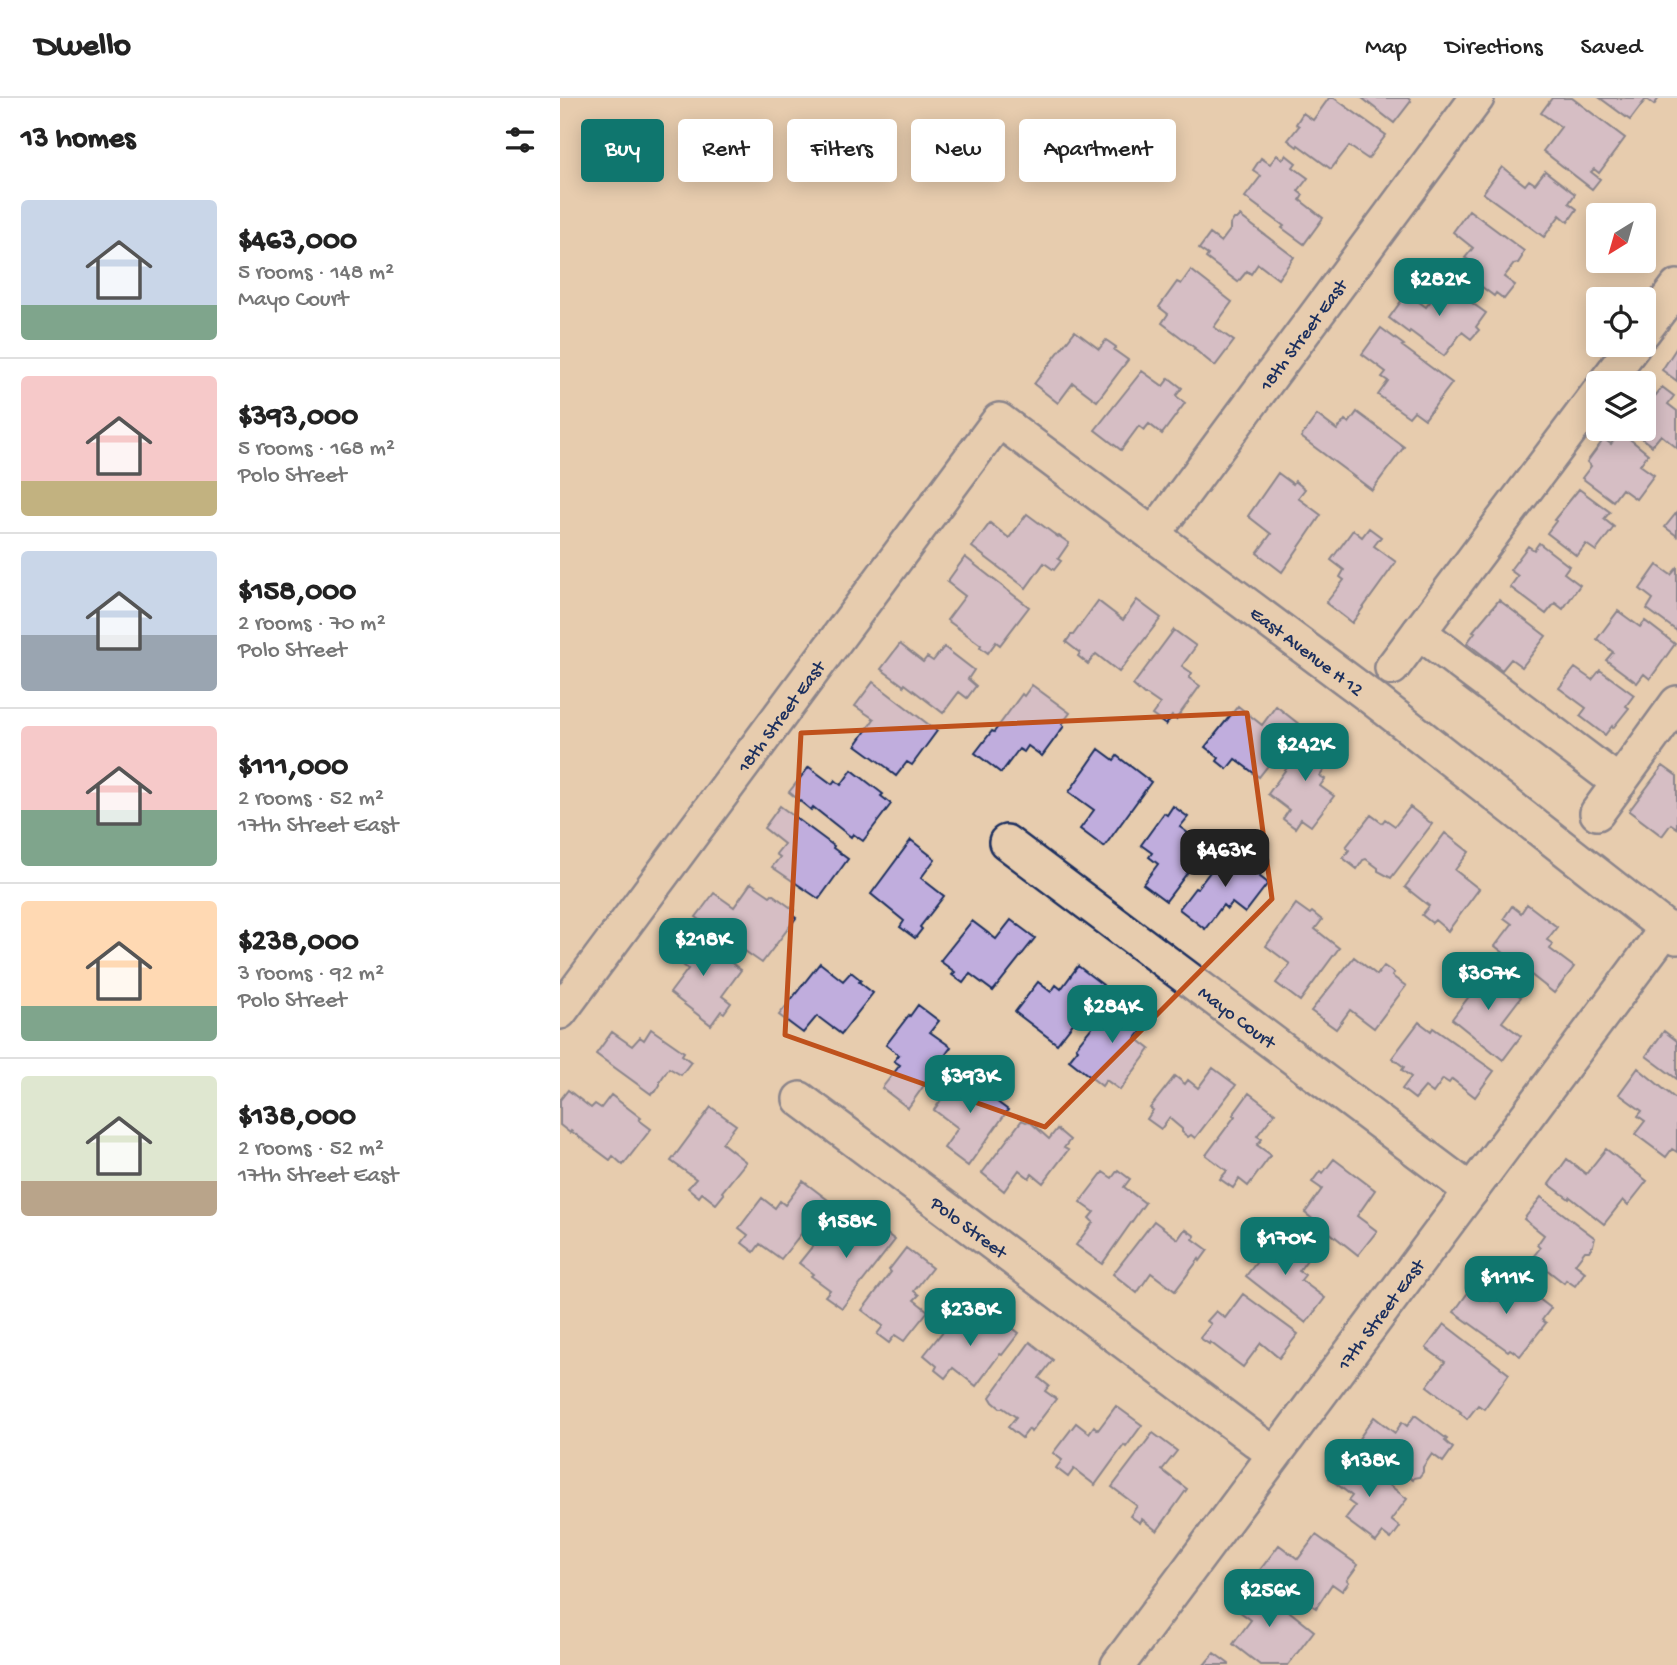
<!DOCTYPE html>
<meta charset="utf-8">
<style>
body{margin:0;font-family:"Gochi Hand",sans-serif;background:#f6f6f6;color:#222;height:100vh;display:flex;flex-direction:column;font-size:26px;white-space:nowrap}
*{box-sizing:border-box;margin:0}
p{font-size:23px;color:#767676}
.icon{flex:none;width:38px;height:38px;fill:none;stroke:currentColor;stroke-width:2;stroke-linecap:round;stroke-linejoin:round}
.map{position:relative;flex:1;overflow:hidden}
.details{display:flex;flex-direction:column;background:#fff;width:560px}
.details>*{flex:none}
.top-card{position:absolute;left:21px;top:21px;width:665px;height:63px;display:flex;gap:14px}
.needle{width:46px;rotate:217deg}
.controls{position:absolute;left:1026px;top:105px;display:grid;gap:14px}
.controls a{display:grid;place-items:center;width:70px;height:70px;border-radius:7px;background:#fff;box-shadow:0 4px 18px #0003;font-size:35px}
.price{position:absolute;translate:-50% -60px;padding:0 16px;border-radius:14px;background:#0f766e;color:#fff;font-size:23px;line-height:46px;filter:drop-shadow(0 2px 4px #0008)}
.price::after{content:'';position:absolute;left:50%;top:42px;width:21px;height:16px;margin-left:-10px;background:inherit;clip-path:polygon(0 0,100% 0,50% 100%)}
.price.current{background:#222;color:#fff}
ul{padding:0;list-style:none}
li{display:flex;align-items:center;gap:21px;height:175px;padding:0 21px}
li+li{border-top:2px solid #e0e0e0}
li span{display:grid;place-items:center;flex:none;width:196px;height:140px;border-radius:7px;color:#555}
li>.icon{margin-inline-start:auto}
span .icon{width:84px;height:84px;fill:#fffc;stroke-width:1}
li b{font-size:30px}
h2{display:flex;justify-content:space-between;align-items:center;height:84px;padding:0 21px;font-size:30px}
.chip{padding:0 24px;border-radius:7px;background:#fff;box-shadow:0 4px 18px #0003;font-size:24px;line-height:63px}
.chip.current{background:#0f766e;color:#fff}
header{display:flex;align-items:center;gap:42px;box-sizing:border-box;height:98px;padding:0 35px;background:#fff;border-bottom:2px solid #e0e0e0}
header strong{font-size:33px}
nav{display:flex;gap:38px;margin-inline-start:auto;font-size:24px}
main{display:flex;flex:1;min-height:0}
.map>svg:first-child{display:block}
.building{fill:#c0addd;stroke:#1b2f5e;stroke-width:2}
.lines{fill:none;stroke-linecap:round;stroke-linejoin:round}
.street-casing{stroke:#1b2f5e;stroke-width:38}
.street{stroke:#e7ccae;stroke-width:33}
.marked{fill:none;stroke:#bf511c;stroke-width:5;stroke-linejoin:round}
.labels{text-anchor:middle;stroke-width:5;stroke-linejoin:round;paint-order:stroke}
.street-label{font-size:19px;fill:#1b2f5e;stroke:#e7ccae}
</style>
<header>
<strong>Dwello</strong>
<nav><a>Map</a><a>Directions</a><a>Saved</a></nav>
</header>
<main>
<section class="details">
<h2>13 homes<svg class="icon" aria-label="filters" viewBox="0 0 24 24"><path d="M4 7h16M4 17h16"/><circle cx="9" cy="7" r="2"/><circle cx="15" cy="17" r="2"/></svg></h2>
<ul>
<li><span style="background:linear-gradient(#c9d6e8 75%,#7fa58c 0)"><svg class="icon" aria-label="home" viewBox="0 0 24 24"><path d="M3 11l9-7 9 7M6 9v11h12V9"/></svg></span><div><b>$463,000</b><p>5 rooms · 148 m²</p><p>Mayo Court</p></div></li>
<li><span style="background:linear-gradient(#f6c9c9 75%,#c2b280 0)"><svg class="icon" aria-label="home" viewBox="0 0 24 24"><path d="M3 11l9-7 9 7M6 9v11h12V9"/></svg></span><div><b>$393,000</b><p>5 rooms · 168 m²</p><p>Polo Street</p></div></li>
<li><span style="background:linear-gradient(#c9d6e8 60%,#9aa5b1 0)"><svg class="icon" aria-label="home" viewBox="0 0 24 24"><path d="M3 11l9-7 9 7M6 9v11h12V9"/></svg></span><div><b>$158,000</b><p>2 rooms · 70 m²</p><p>Polo Street</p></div></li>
<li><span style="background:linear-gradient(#f6c9c9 60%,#7fa58c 0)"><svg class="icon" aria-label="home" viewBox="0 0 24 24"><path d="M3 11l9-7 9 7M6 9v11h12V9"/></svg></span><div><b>$111,000</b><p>2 rooms · 52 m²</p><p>17th Street East</p></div></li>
<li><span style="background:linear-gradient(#ffd9b3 75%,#7fa58c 0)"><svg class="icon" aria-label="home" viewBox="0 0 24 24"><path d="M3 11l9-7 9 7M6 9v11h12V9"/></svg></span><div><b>$238,000</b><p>3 rooms · 92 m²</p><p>Polo Street</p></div></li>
<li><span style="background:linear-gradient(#dfe7d0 75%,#b9a48a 0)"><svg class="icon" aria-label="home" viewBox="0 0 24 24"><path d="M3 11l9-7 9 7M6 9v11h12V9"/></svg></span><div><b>$138,000</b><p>2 rooms · 52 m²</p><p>17th Street East</p></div></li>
</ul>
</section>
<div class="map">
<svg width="1117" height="1567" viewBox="0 0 1117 1567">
<rect width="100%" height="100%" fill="#e7ccae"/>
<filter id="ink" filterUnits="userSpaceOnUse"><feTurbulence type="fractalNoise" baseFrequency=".0143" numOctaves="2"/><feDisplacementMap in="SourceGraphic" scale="14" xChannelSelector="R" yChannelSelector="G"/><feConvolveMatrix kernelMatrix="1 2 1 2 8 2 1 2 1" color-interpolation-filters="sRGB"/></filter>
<g filter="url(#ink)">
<path class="building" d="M 769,0 L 774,0 L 826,37 L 808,61 L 789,48 L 771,71 L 738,47 L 737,49 L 728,42 L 739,28 L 736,26 L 743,15 L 753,22 Z
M 802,0 L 848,0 L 851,3 L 834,25 Z
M 992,0 L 1012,0 L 1065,40 L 1039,75 L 1034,71 L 1031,74 L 1040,81 L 1032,91 L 983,53 L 1001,29 L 981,15 Z
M 1040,0 L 1099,0 L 1094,7 L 1086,1 L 1070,22 Z
M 717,57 L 723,61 L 726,57 L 736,65 L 733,69 L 748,80 L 738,93 L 743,97 L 740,102 L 763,120 L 744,146 L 722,130 L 724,128 L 685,99 L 701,78 L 693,72 L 701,60 L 710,66 Z
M 942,69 L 965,87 L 969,82 L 975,86 L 985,73 L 1015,96 L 1009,105 L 1017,111 L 1008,124 L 1000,117 L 984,139 L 923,95 Z
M 909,112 L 964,153 L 962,156 L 962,159 L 958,165 L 954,166 L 944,179 L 955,187 L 944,201 L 936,195 L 934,198 L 901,173 L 909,162 L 905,160 L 913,150 L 893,134 Z
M 680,118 L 734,159 L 718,181 L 698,166 L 691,176 L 687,173 L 678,184 L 646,160 L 648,157 L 639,151 L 650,136 L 661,144 L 670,132 L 670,127 L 674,121 L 677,121 Z
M 631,172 L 672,204 L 654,229 L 674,243 L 655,268 L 634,251 L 635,250 L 602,225 L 608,216 L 599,209 L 617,184 L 621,186 Z
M 884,185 L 926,215 L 916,229 L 919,232 L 911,241 L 902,234 L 884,258 L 850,233 L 849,235 L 829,220 L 847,195 L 866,209 Z
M 821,230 L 844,247 L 842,248 L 892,285 L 865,321 L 854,313 L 849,319 L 818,297 L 828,283 L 822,279 L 826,274 L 802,256 Z
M 515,233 L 539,251 L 546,242 L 556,249 L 554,252 L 568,262 L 537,303 L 513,285 L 498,305 L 474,286 Z
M 1117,249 L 1117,283 L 1102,272 Z
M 582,273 L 603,288 L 609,280 L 622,290 L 616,298 L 625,305 L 602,336 L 589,326 L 584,332 L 579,328 L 561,352 L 535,332 Z
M 1084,288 L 1096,297 L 1102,289 L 1114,298 L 1108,306 L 1117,313 L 1117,350 L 1101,337 L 1092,348 L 1069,331 L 1083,331 Z
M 797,314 L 844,349 L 812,392 L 741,339 L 757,317 L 777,332 L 785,322 L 789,325 Z
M 1060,333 L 1088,356 L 1080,367 L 1094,377 L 1076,401 L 1062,391 L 1053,403 L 1022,380 L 1031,368 L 1027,364 L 1044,341 L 1051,346 Z
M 718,375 L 733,386 L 735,383 L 745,391 L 738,400 L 761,417 L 722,474 L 697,455 L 711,436 L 688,418 Z
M 1019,391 L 1050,414 L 1044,421 L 1054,429 L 1036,453 L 1026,446 L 1017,458 L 987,435 L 996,423 L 994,422 Z
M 1117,414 L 1117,438 L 1105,429 Z
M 467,416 L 498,439 L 499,438 L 509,445 L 498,461 L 501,463 L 494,472 L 484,465 L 466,490 L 412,449 L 430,425 L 449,440 Z
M 809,430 L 821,439 L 814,448 L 836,464 L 792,525 L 766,505 L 784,482 L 780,479 L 784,472 L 771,462 L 793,432 L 802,439 Z
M 979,445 L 1009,468 L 1004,475 L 1020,487 L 1003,511 L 995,505 L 986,516 L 950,489 L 958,478 L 950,472 L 968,448 L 974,452 Z
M 405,459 L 469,509 L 440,547 L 436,544 L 428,555 L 420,549 L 421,547 L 387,522 L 405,498 L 387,484 Z
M 1097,467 L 1111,477 L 1117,470 L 1117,533 L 1087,511 L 1093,501 L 1080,491 Z
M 577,502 L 601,520 L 559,574 L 536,556 L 528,566 L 518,558 L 520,555 L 506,544 L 511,537 L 513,537 L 538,503 L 563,522 Z
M 939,502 L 986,538 L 962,569 L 951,561 L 942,572 L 907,545 L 915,534 L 913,533 Z
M 1058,513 L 1080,529 L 1085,523 L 1115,546 L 1090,581 L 1084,576 L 1077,585 L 1046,562 L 1053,554 L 1037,541 Z
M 614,532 L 636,548 L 622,568 L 632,575 L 629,580 L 640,588 L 616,621 L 612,618 L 606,627 L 592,617 L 600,606 L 587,597 L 584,597 L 573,587 Z
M 340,546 L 363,564 L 367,559 L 373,563 L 384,549 L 414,572 L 408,581 L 416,588 L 407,600 L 399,594 L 383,615 L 345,586 L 344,588 L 321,571 Z
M 1015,570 L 1032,582 L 1040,572 L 1074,597 L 1066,608 L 1069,610 L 1053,630 L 1052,628 L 1045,637 L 1020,618 L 1026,610 L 999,590 Z
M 313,584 L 377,633 L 352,667 L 347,664 L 336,678 L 328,672 L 329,671 L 296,647 L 314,621 L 295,608 Z
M 472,587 L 510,615 L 502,626 L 504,628 L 482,658 L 468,648 L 464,654 L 459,651 L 441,675 L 415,655 L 432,633 L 434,634 L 462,596 L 464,598 Z
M 678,608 L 702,627 L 716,608 L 740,627 L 699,679 L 675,661 L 667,671 L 657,663 L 659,660 L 645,649 Z
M 752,635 L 777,654 L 760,678 L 765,681 L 760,688 L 774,698 L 751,728 L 741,721 L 735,730 L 723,721 L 729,712 L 708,696 Z
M 539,651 L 554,662 L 557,658 L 591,684 L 544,749 L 520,731 L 534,712 L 509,694 Z
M 1103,668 L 1117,678 L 1117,730 L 1111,726 L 1102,738 L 1069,713 Z
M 249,669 L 272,686 L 275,682 L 281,687 L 292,672 L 323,696 L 321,698 L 331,706 L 303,743 L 293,736 L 291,739 L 253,709 L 251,712 L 229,694 Z
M 220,708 L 274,748 L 273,750 L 288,761 L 259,801 L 212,769 L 220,759 L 216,756 L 224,746 L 204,730 Z
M 613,708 L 628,719 L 620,729 L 632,738 L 638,739 L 644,743 L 643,747 L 646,750 L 606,803 L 583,786 L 598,766 L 589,759 L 592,755 L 581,747 L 604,715 L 607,717 Z
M 850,709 L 872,726 L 831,780 L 818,773 L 818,770 L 806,761 L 803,762 L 797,771 L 783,760 L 789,752 L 786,749 L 811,717 L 822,725 L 825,721 L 835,728 Z
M 885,735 L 909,754 L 895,772 L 919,791 L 888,833 L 875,822 L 872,825 L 862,817 L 869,808 L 845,789 Z
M 351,742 L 375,761 L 361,780 L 384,798 L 360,829 L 362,831 L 355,840 L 340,829 L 344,823 L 311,796 Z
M 666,753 L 686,768 L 693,760 L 705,770 L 699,778 L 708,785 L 685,815 L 672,805 L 667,811 L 663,807 L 645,831 L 619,811 L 635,790 L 637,791 Z
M 191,785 L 210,798 L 212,796 L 234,812 L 232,817 L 236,820 L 202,865 L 136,819 L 154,795 L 174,809 Z
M 736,806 L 750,816 L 752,814 L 762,822 L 755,831 L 779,850 L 740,903 L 716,885 L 730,866 L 706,848 Z
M 967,806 L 997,829 L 987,842 L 993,846 L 990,851 L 1014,869 L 994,895 L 935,848 L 952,826 L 944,820 L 952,808 L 961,815 Z
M 451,822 L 475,840 L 433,893 L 410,876 L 403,885 L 392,877 L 395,874 L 380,863 L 412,823 L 436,841 Z
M 127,832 L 181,872 L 162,898 L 171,905 L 164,915 L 161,913 L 151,927 L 110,895 L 128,871 L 109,856 Z
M 794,859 L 817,877 L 824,868 L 834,875 L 832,878 L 846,888 L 814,930 L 790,912 L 776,931 L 751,913 Z
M 260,865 L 283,883 L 291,874 L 301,882 L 299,884 L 313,895 L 281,936 L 257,918 L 243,935 L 219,917 Z
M 518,868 L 543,887 L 497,946 L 455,914 L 478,884 L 491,894 L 496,887 L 501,891 Z
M 920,868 L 961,899 L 942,924 L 961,938 L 943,962 L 892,921 L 910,897 L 899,889 L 907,879 L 910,881 Z
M 556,894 L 581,913 L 573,923 L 583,931 L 576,940 L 590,951 L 560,992 L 546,982 L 542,988 L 509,962 L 518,951 L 516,949 L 540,919 L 538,917 Z
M 358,907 L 379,923 L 370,934 L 391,949 L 348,1010 L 322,990 L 340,967 L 334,963 L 339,957 L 326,947 L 349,917 L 350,918 Z
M 859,924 L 871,933 L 873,930 L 934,973 L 915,999 L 892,981 L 889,985 L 883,981 L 873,995 L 865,989 L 855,1001 L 842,991 L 851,979 L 842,972 L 844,969 L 832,960 Z
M 91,931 L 124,954 L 122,957 L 131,964 L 121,977 L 109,970 L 100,983 L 100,987 L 96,993 L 92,994 L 91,996 L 36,956 L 52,934 L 72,948 L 80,939 L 84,942 Z
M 1104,933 L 1117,943 L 1117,981 L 1086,958 Z
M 404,969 L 418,980 L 420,977 L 431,985 L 424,994 L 448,1012 L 408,1068 L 384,1050 L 398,1030 L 374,1012 Z
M 653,970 L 676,987 L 635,1040 L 631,1037 L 628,1039 L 622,1034 L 622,1031 L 609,1020 L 601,1031 L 587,1021 L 593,1012 L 590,1010 L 615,978 L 625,986 L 628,982 L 638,990 Z
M 1078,970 L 1117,1002 L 1117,1054 L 1112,1051 L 1106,1059 L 1075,1036 L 1085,1023 L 1078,1018 L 1082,1013 L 1059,996 Z
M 8,992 L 31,1010 L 35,1006 L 41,1010 L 51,997 L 81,1020 L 79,1022 L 91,1031 L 63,1067 L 53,1058 L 50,1062 L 11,1033 L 10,1035 L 0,1027 L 0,1002 Z
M 689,995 L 715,1015 L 697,1038 L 702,1041 L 697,1047 L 711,1057 L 688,1088 L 679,1081 L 673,1090 L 660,1081 L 667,1073 L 646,1057 L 675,1018 L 673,1017 Z
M 151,1009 L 176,1027 L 162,1045 L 186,1064 L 162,1094 L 164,1096 L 156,1106 L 142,1095 L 139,1099 L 128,1090 L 136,1081 L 111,1063 Z
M 462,1022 L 466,1024 L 469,1023 L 489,1041 L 497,1031 L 510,1042 L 504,1050 L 508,1052 L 483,1085 L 472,1076 L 469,1080 L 459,1072 L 444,1093 L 422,1075 Z
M 1046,1051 L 1087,1083 L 1068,1107 L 1063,1102 L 1044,1126 L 1010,1099 L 1009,1101 L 989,1086 L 1007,1061 L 1026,1076 Z
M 774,1061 L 815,1092 L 797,1118 L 817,1133 L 798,1157 L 745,1115 L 762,1091 L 752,1084 L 760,1073 L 763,1075 Z
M 558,1072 L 570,1081 L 564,1089 L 585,1105 L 542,1166 L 516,1147 L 533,1124 L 529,1120 L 534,1114 L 520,1104 L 543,1074 L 552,1080 Z
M 243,1083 L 268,1102 L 221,1161 L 200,1146 L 194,1154 L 182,1145 L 188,1137 L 179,1130 L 202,1100 L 215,1110 L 220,1103 L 225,1107 Z
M 981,1099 L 1035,1140 L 1033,1147 L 1029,1153 L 1025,1153 L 1015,1166 L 1025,1174 L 1015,1188 L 1006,1182 L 1004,1185 L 972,1160 L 980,1150 L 977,1147 L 984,1137 L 964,1121 Z
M 310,1123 L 335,1142 L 282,1210 L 265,1198 L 270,1192 L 251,1178 L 253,1176 L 239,1165 L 272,1124 L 295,1142 Z
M 594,1123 L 618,1141 L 625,1131 L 635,1138 L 633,1141 L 648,1152 L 640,1163 L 639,1161 L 615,1193 L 591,1175 L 577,1195 L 553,1176 Z
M 719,1136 L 749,1159 L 739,1173 L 745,1177 L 741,1182 L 765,1200 L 746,1225 L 686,1178 L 702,1157 L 694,1151 L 703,1139 L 711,1145 Z
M 346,1150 L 372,1170 L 354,1193 L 359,1197 L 354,1202 L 368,1213 L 344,1243 L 335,1237 L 329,1245 L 317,1236 L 323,1228 L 302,1212 L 331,1174 L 329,1172 Z
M 950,1179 L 991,1210 L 982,1222 L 986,1225 L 960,1258 L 950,1251 L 948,1253 L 894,1214 L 912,1189 L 931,1203 Z
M 683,1196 L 738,1236 L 719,1260 L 701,1245 L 683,1269 L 650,1244 L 649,1246 L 640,1240 L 651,1226 L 647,1223 L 656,1213 L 665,1220 Z
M 434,1216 L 459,1235 L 442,1257 L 440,1256 L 416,1288 L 393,1270 L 385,1280 L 375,1272 L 377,1268 L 364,1257 L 396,1217 L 420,1235 Z
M 884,1226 L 949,1276 L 924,1311 L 918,1307 L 907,1321 L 900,1315 L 901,1314 L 867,1288 L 885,1264 L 866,1250 Z
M 470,1244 L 493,1262 L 479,1280 L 489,1288 L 485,1293 L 496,1301 L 471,1334 L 469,1331 L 462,1340 L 448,1329 L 456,1319 L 443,1310 L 440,1310 L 433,1304 L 430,1299 Z
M 556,1308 L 582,1327 L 566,1349 L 564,1347 L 535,1387 L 514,1371 L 508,1379 L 496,1370 L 502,1362 L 493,1355 L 516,1325 L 529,1335 L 534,1328 L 538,1332 Z
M 855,1317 L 887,1341 L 885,1343 L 893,1350 L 883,1364 L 872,1356 L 863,1369 L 863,1374 L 859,1379 L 854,1380 L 853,1382 L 798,1342 L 814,1319 L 835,1335 L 842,1324 L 847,1328 Z
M 593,1335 L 617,1353 L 602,1372 L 627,1391 L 597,1433 L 582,1421 L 580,1425 L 570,1418 L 577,1408 L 552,1389 Z
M 788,1354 L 847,1401 L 831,1422 L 840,1429 L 831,1441 L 823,1435 L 816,1444 L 785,1421 L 795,1408 L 788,1403 L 792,1398 L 769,1380 Z
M 756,1437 L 798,1467 L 787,1482 L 789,1484 L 782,1493 L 772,1486 L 756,1510 L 700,1472 L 719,1447 L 738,1461 Z
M 691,1483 L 754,1533 L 728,1567 L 700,1567 L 673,1546 L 691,1522 L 672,1508 Z
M 654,1555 L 669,1566 L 669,1567 L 644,1567 Z"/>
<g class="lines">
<defs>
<g id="street">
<path d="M 1083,234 L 1117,189"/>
<path d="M 1045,285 L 1074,247"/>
<path id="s1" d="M 593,437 L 917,0"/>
<path d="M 859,534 L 1059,685"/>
<path d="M 832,570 L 1038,295"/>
<path d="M 1037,715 L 1117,605"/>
<path id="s2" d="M 446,744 L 911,1093"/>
<path id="s3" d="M 0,914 L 439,322 L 812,600 L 1117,839"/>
<path id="s4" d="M 240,1001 L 714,1356"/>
<path id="s5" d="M 558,1567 L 1106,831"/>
</g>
</defs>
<use href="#street" class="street-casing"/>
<use href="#street" class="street"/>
</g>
</g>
<path d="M0 0H1117V1567H0ZM 687,615 L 712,801 L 485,1029 L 225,937 L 241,635 Z" fill="#e7ccae" fill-opacity=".55" fill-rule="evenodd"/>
<path class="marked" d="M 687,615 L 712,801 L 485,1029 L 225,937 L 241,635 Z"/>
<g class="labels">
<g class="street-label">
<text dy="7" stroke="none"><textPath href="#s1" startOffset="250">18th Street East</textPath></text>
<text dy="7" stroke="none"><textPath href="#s3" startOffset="1122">East Avenue H 12</textPath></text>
<text dy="7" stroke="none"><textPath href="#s3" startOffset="369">18th Street East</textPath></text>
<text dy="7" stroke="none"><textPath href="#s2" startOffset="290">Mayo Court</textPath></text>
<text dy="7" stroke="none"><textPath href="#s4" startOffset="212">Polo Street</textPath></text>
<text dy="7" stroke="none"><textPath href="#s5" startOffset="438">17th Street East</textPath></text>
</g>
</g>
</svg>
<div class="controls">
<a><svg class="needle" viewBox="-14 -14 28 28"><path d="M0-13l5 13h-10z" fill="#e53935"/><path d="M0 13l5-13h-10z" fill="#767676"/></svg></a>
<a><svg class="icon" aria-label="locate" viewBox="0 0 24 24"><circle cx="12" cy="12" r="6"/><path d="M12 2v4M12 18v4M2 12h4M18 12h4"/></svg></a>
<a><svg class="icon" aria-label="layers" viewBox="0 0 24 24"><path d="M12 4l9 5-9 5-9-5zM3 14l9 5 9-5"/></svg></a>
</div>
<b class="price" style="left:879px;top:220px">$282K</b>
<b class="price" style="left:745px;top:685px">$242K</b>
<b class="price current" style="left:665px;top:791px">$463K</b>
<b class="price" style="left:143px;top:880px">$218K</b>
<b class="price" style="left:928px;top:914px">$307K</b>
<b class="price" style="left:552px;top:947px">$284K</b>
<b class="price" style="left:410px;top:1017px">$393K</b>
<b class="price" style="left:286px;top:1162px">$158K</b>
<b class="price" style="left:725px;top:1179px">$170K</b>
<b class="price" style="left:946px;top:1218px">$111K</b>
<b class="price" style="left:410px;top:1250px">$238K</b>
<b class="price" style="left:809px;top:1401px">$138K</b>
<b class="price" style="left:709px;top:1531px">$256K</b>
<div class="top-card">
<a class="chip current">Buy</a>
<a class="chip">Rent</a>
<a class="chip">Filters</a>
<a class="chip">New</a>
<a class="chip">Apartment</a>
</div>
</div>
</main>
